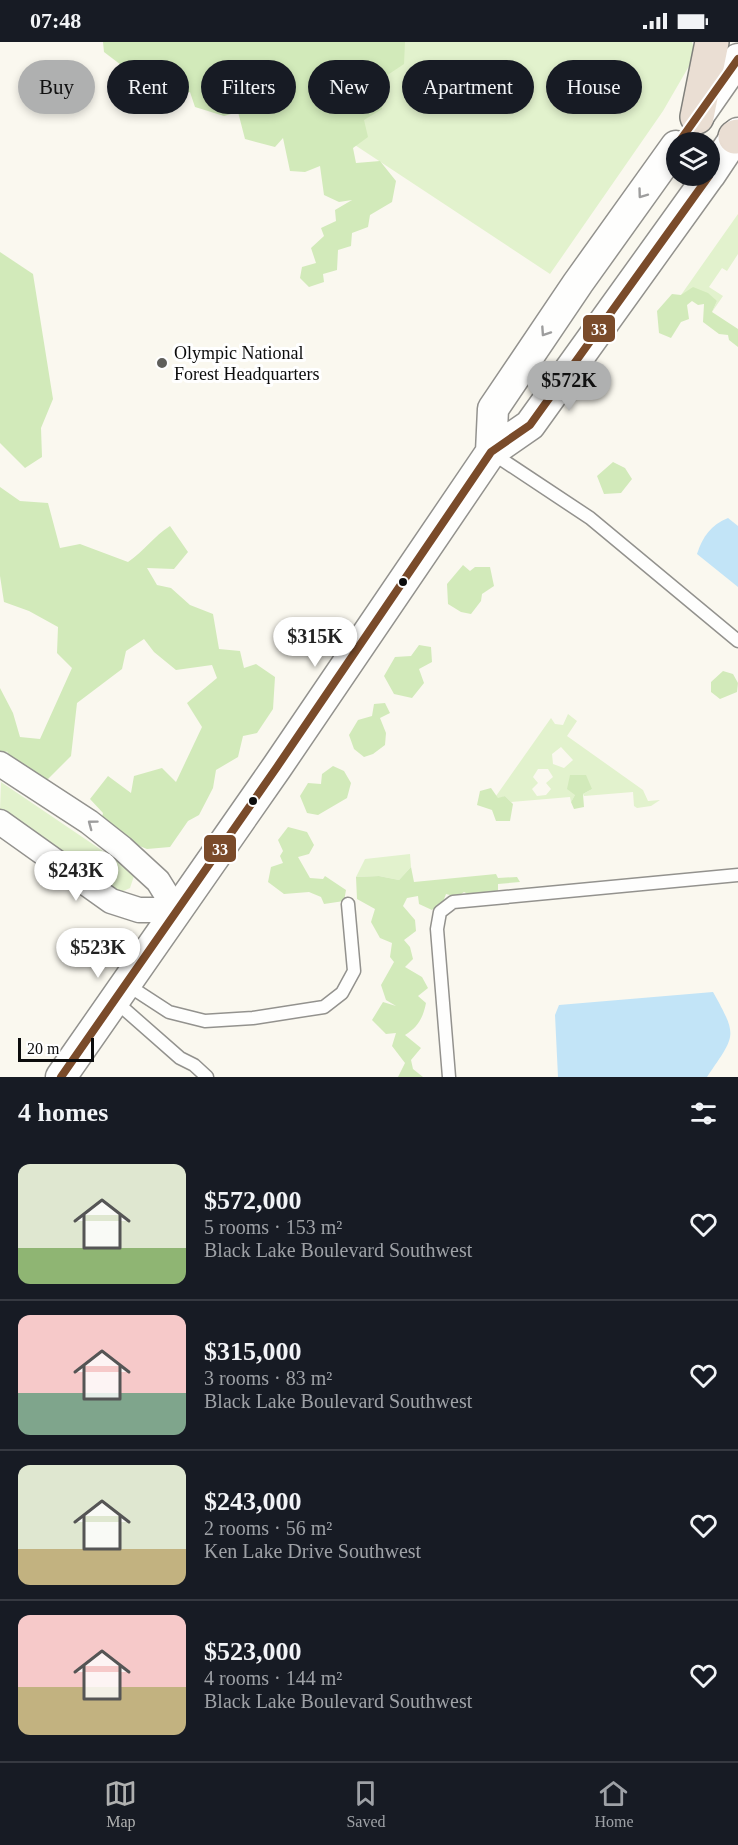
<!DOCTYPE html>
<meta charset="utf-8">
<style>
body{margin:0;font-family:Georgia,serif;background:#242831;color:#f1f3f6;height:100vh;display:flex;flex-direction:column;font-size:22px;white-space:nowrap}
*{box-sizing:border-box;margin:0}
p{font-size:20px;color:#9ea1a6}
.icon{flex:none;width:33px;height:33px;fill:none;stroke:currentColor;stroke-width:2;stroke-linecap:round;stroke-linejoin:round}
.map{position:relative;height:1035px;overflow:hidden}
.sheet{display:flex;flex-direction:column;background:#171b24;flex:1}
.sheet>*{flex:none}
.banner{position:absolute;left:18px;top:18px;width:702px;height:54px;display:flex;gap:12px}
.buttons{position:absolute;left:666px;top:90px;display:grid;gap:12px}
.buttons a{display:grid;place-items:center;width:54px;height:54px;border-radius:50%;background:#171b24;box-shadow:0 3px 9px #0003;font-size:30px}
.scale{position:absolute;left:18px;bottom:15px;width:76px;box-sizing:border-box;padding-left:6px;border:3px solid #0c0c0c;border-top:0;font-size:16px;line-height:21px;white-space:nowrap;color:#0c0c0c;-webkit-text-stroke:4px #fff;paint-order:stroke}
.price{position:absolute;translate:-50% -51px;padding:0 14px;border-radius:21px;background:#fff;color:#222;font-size:20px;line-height:39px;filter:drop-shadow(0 2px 3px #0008)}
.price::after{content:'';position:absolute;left:50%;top:36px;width:18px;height:14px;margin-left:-9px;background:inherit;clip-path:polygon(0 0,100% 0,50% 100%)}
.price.on{background:#afb0b0;color:#111}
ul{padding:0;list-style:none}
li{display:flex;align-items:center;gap:18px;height:150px;padding:0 18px}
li+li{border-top:2px solid #363941}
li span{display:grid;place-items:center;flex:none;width:168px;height:120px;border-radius:12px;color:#555}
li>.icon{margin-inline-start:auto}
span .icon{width:72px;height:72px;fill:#fffc;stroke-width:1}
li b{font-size:26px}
h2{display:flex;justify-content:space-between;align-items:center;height:72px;padding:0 18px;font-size:26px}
.pill{padding:0 21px;border-radius:27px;background:#171b24;box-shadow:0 3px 9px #0003;font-size:21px;line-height:54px}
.pill.on{background:#afb0b0;color:#111}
.status{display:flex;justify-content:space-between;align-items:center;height:42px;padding:0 30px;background:#171b24;direction:ltr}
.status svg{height:16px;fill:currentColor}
.tabs{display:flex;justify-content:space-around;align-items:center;height:84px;border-top:2px solid #363941;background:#171b24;font-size:16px;color:#9ea1a6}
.tabs a{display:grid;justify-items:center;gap:3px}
.tabs .on{color:#afb0b0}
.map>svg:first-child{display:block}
.green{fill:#e2f2cd;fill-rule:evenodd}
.forest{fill:#d2eaba}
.water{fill:#c2e4f7}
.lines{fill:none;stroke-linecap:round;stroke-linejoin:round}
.service-casing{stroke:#93928e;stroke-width:15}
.minor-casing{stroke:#93928e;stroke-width:27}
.tertiary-casing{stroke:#93928e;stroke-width:33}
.motorway-casing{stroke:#80807c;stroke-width:36}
.service{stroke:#fefefd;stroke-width:12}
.minor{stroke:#fefefd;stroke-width:24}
.tertiary{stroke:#fefefd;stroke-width:30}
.motorway{stroke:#eaded3;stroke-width:33}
.bus-1-casing{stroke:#fff;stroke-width:12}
.bus-1{stroke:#7a4b2a;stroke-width:8}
.oneway{stroke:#9d9d9d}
.poi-dot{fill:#5f5f5b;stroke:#fff;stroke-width:2}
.bus-dot{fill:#0c0c0c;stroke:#fff;stroke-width:2}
.labels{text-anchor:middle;stroke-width:6;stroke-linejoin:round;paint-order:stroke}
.poi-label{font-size:18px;fill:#0c0c0c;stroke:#fff;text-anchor:start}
.line-badge{stroke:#fff;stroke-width:2}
.badge-label{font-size:16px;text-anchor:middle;font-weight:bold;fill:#fff}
</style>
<div class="status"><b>07:48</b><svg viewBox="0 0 49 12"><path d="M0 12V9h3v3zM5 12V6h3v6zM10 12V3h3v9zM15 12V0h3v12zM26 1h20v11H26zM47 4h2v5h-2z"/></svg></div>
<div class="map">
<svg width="738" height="1035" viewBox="0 0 738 1035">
<rect width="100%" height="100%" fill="#faf8ef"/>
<path class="green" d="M 363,0 L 692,0 L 696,12 L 663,69 L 550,232 L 311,74 Z
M 738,172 L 738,212 L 727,229 L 722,226 L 709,245 L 723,254 L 712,270 L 717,259 L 681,253 Z
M 568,672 L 577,679 L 567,694 L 643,748 L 648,759 L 660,758 L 651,764 L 637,766 L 634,764 L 633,750 L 584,754 L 583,752 L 592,747 L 575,753 L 571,760 L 570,755 L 511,760 L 505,754 L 498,757 L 496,754 L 551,676 L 555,682 L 563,683 ZM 561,705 L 573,718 L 564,726 L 553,722 L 552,712 ZM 538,727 L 548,727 L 553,735 L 546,741 L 551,747 L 546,753 L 537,754 L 532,747 L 538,741 L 533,735 Z
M 1,740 L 131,828 L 134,834 L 130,846 L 117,852 L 0,768 Z
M 410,812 L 411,825 L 399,838 L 379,834 L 356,835 L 365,817 Z"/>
<path class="forest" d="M 103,0 L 405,0 L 404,22 L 377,40 L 382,67 L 364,78 L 368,95 L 353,106 L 356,121 L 380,119 L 396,139 L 392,160 L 370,173 L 368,185 L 352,191 L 351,204 L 338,208 L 337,228 L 323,232 L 324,240 L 309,245 L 300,236 L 302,225 L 316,221 L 311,206 L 324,194 L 321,186 L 336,179 L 335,168 L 352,158 L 339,160 L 324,153 L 320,124 L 305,130 L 290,129 L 283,96 L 275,105 L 245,97 L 238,70 L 224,74 L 195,65 L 190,50 L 175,53 L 160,37 L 157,48 L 140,53 L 124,42 L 125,26 L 104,10 Z
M 0,210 L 33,232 L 53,357 L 41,386 L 42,415 L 25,426 L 0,401 Z
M 693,245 L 708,251 L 717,259 L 712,270 L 738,287 L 738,305 L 729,298 L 728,293 L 719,292 L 703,280 L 704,262 L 698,263 L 692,259 L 687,263 L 689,277 L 681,280 L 671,296 L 659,291 L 657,269 L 672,252 L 681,253 Z
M 613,420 L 625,426 L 632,437 L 621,451 L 604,452 L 597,434 Z
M 0,445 L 20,459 L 48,461 L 60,506 L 80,502 L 128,520 C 144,509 154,494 170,484 L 188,510 L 174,527 L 147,526 L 157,543 L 171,546 L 190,563 L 213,572 L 219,607 L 240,609 L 244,626 L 256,622 L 275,635 L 273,667 L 257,691 L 243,694 L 238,715 L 216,728 L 213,746 L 199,773 L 188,779 L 170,805 L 147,807 L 99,788 L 103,771 L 90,757 L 108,734 L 131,751 L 134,734 L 162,726 L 176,740 L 202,685 L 187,661 L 217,636 L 212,623 L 176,628 L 154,610 L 144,597 L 126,609 L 122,627 L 77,661 L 71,714 L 44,741 L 16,738 L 7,709 L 0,722 L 0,646 L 13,671 L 20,695 L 40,697 L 72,626 L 57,611 L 58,585 L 29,569 L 4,560 L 0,534 Z
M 463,523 L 470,529 L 475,525 L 490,525 L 494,544 L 482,552 L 481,559 L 471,572 L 461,570 L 448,562 L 447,542 Z
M 419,603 L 431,605 L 432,620 L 419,627 L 424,641 L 412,656 L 394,652 L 384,634 L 395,615 L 411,614 Z
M 723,629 L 733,632 L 738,641 L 737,650 L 720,657 L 711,650 L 711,640 Z
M 385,661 L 390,671 L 380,676 L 386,691 L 385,703 L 373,712 L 364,715 L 354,707 L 349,693 L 358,678 L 372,674 L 374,662 Z
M 333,724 L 344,729 L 351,741 L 347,756 L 318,773 L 307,771 L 300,754 L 308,741 L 321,742 L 322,732 Z
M 570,733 L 586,733 L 592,747 L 583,752 L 584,765 L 574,767 L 571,760 L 575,753 L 567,747 Z
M 491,746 L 498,756 L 505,754 L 513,762 L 510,779 L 496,779 L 492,768 L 477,763 L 480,749 Z
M 288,785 L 307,790 L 314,803 L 309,812 L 298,815 L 310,836 L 323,837 L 325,834 L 346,848 L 344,859 L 324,862 L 321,855 L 309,850 L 284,852 L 268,840 L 271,825 L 283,821 L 280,814 L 283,809 L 278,798 Z
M 411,825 L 414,840 L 496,832 L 498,836 L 517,835 L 520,840 L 498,842 L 498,849 L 486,861 L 464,850 L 457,855 L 446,852 L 443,860 L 432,868 L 419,862 L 418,854 L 407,856 L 403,864 L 415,878 L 416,889 L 404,898 L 410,905 L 413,917 L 405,925 L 422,935 L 428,946 L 418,954 L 426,961 C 423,976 418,985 405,993 L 421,1006 L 411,1018 L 413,1027 L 423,1035 L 398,1035 L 405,1021 L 392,1004 L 396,991 L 386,992 L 372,978 L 383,960 L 396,964 L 386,958 L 381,943 L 394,920 L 390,915 L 392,901 L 380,896 L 371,880 L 375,867 L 357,857 L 356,835 L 379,834 L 399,838 Z"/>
<path class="water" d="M 728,476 L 738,484 L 738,545 L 697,512 C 703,494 711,483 728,476 Z
M 713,950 C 738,995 736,992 707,1035 L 558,1035 L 555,973 L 559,963 Z"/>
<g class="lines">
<defs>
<path id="service" d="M 492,411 L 590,476 L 738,599
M 126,942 L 169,970 L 205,979 L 253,976 L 324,965 L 342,951 L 354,929 L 348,862
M 114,958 L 180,1016 L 194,1023 L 207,1035
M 449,1035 L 437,887 L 440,870 L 453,860 L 738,833"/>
<path id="minor" d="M 0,722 L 89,780 L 122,806 L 158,839 L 176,868
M 0,780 L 111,859 L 139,868 L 176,868"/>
<path id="tertiary" d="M 697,76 L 738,17
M 710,133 L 738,91
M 491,410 L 493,367 L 578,241 L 676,104
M 61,1035 L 277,725 L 491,410 L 530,383 L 709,134"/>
<path id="motorway" d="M 697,75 L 712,0
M 735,95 L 738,94"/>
</defs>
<use href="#service" class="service-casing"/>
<use href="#minor" class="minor-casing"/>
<use href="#tertiary" class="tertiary-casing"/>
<use href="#motorway" class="motorway-casing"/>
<use href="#service" class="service"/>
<use href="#minor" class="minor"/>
<use href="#tertiary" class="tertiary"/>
<use href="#motorway" class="motorway"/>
<defs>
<path id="bus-1" d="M 679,100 L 738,17
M 61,1035 L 277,725 L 491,410 L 530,383 L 709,134"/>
</defs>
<use href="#bus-1" class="bus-1-casing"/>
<use href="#bus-1" class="bus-1"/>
</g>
<defs><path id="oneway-chevron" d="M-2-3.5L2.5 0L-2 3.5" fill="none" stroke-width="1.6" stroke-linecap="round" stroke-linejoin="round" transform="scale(1.5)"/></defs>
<g class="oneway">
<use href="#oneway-chevron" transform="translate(642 152) rotate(126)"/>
<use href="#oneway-chevron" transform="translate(545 290) rotate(124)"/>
<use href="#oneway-chevron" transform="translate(92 782) rotate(-143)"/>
</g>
<circle class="poi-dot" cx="162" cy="321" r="6"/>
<g class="bus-dot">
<circle cx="403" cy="540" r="5"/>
<circle cx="253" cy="759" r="5"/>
</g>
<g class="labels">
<g class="poi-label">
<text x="174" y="317">Olympic National<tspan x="174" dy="21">Forest Headquarters</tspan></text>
</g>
</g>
<g class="line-badge">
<rect x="582" y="272" width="34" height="29" rx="6" fill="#7a4b2a"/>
<rect x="203" y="792" width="34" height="29" rx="6" fill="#7a4b2a"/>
</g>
<g class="badge-label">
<text x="599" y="293">33</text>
<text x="220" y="813">33</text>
</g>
</svg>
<div class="buttons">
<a><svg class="icon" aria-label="layers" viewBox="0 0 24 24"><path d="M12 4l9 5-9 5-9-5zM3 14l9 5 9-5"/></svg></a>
</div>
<div class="scale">20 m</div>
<b class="price on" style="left:569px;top:370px">$572K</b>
<b class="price" style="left:315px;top:626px">$315K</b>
<b class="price" style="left:76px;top:860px">$243K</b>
<b class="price" style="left:98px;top:937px">$523K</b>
<div class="banner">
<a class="pill on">Buy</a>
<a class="pill">Rent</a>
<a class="pill">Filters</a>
<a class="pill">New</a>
<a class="pill">Apartment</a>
<a class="pill">House</a>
</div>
</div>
<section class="sheet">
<h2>4 homes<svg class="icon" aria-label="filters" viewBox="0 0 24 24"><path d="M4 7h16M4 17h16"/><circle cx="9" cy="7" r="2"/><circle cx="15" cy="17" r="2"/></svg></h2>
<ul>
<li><span style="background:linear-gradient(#dfe7d0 70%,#8fb573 0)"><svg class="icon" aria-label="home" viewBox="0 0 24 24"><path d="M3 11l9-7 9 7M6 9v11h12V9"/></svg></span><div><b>$572,000</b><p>5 rooms · 153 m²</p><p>Black Lake Boulevard Southwest</p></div><svg class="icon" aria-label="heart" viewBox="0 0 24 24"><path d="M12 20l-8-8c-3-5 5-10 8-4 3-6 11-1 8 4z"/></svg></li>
<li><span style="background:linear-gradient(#f6c9c9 65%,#7fa58c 0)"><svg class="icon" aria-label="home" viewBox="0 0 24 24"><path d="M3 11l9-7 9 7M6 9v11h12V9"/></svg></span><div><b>$315,000</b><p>3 rooms · 83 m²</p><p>Black Lake Boulevard Southwest</p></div><svg class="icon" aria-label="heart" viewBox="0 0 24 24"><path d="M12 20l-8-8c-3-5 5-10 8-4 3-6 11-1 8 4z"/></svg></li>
<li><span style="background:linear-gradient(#dfe7d0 70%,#c2b280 0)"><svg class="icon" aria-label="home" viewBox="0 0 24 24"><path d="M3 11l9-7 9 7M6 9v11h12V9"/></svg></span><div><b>$243,000</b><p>2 rooms · 56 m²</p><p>Ken Lake Drive Southwest</p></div><svg class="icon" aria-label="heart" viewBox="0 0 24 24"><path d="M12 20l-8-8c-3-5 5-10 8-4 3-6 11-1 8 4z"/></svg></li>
<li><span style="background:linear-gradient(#f6c9c9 60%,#c2b280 0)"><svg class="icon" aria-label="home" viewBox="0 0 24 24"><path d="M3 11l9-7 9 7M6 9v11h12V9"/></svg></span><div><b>$523,000</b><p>4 rooms · 144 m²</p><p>Black Lake Boulevard Southwest</p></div><svg class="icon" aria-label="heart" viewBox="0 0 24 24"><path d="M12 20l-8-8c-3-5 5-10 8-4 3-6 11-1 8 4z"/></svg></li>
</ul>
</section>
<nav class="tabs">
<a class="on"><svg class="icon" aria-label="map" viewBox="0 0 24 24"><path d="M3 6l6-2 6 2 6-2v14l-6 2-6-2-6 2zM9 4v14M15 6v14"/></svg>Map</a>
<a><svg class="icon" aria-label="saved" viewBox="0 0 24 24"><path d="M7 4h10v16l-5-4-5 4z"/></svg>Saved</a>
<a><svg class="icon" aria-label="home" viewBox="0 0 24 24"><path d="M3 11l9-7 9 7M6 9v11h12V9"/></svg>Home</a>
</nav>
